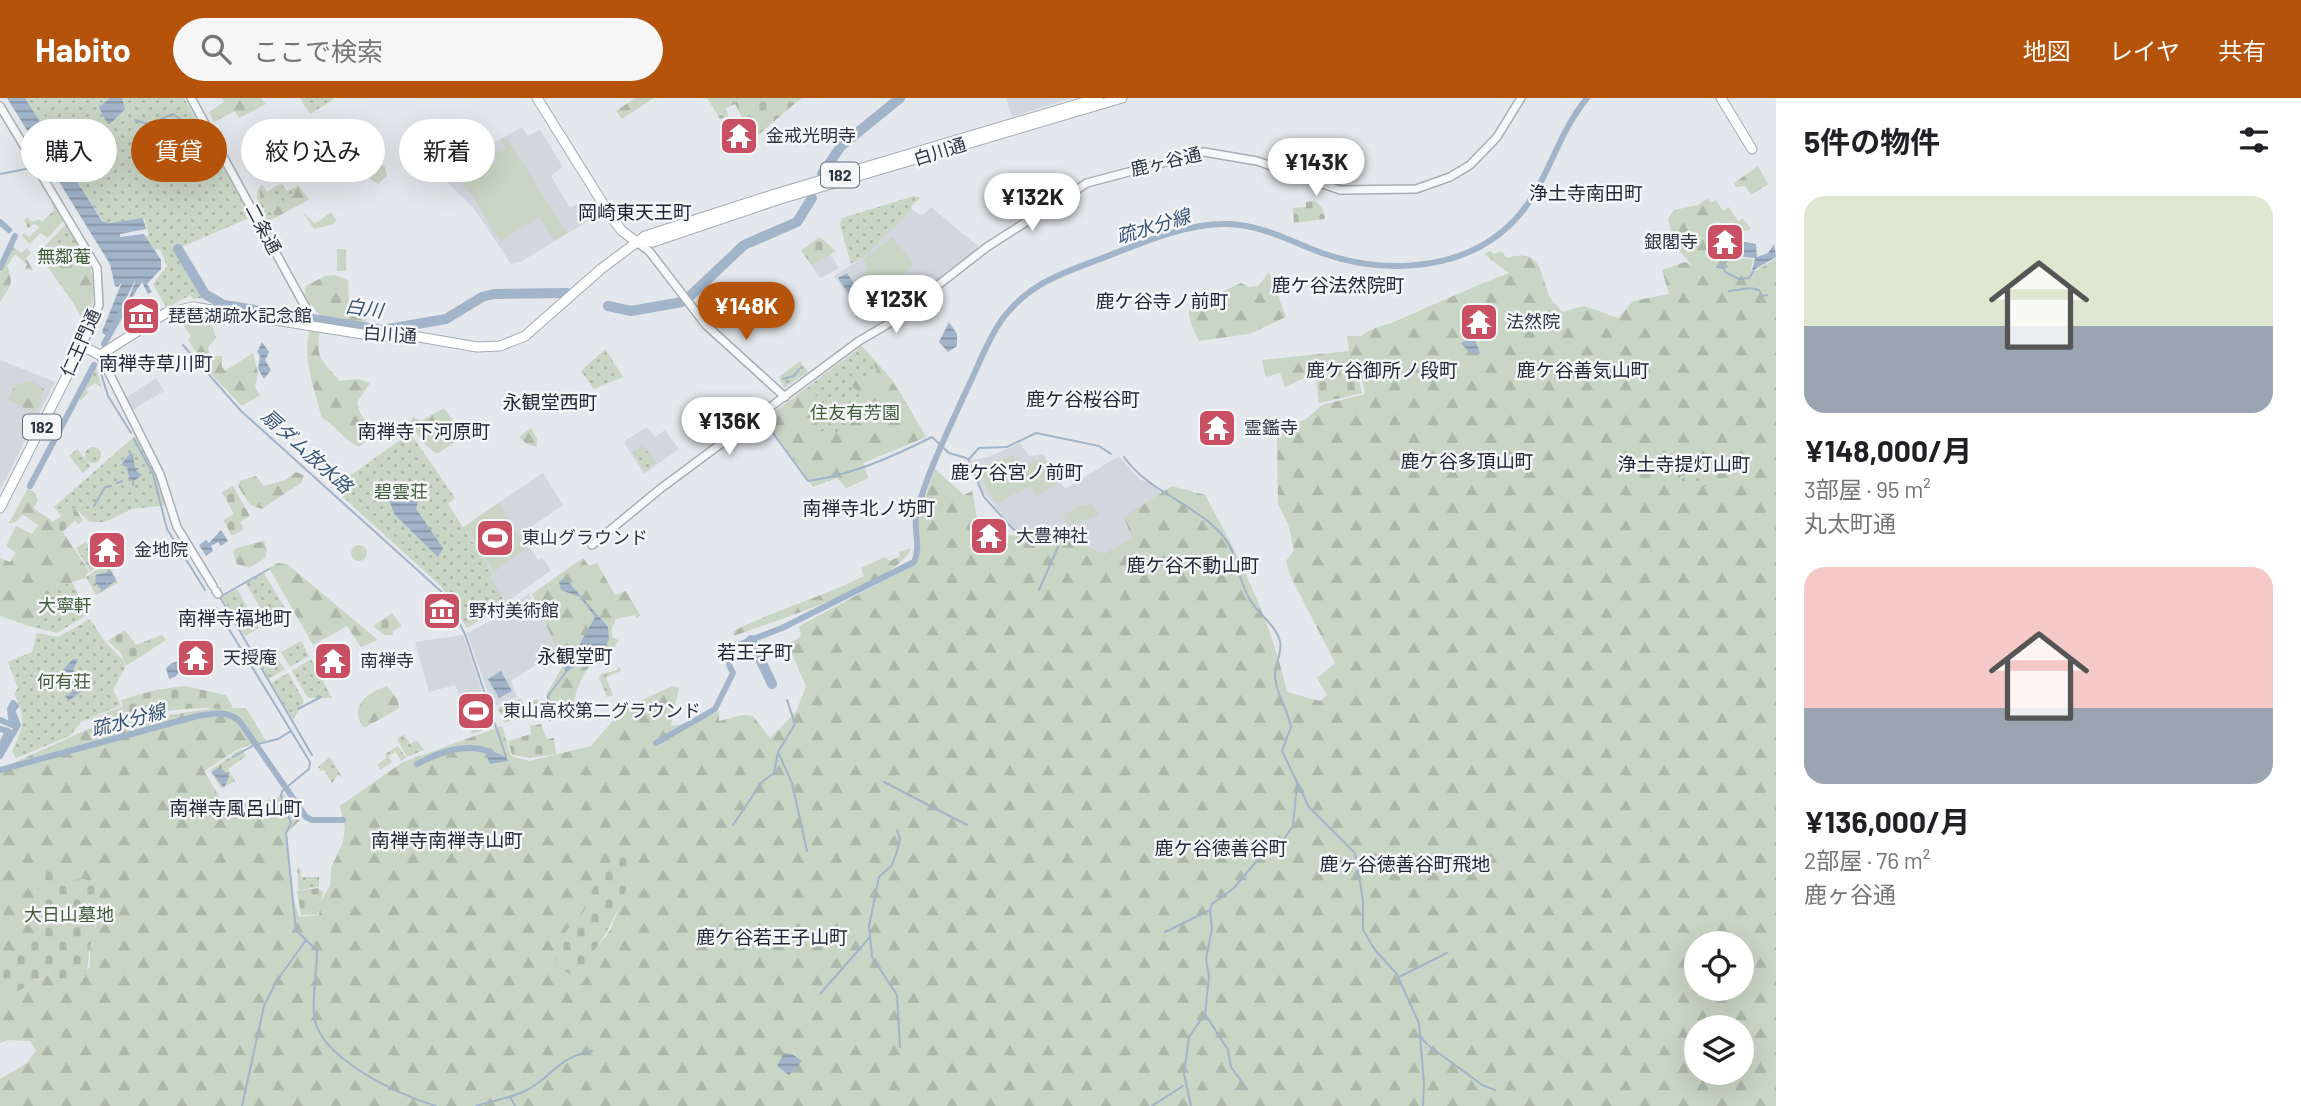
<!DOCTYPE html>
<html lang="ja">
<meta charset="utf-8">
<style>
body{margin:0;font-family:Barlow,"Noto Sans JP",sans-serif;background:#f6f6f6;color:#202124;height:100vh;display:flex;flex-direction:column;font-size:26px;white-space:nowrap}
*{box-sizing:border-box;margin:0}
p{font-size:23px;color:#757577}
.icon{flex:none;width:38px;height:38px;fill:none;stroke:currentColor;stroke-width:2;stroke-linecap:round;stroke-linejoin:round}
.map{position:relative;flex:1;overflow:hidden}
.sheet{display:flex;flex-direction:column;background:#fff;width:525px}
.sheet>*{flex:none}
.hud{position:absolute;left:21px;top:21px;width:665px;height:63px;display:flex;gap:14px}
.controls{position:absolute;left:1684px;top:833px;display:grid;gap:14px}
.controls a{display:grid;place-items:center;width:70px;height:70px;border-radius:50%;background:#fff;box-shadow:0 7px 28px #0002;font-size:35px}
.price{position:absolute;translate:-50% -60px;padding:0 16px;border-radius:24px;background:#fff;color:#222;font-size:23px;line-height:46px;filter:drop-shadow(0 2px 4px #0008)}
.price::after{content:'';position:absolute;left:50%;top:42px;width:21px;height:16px;margin-left:-10px;background:inherit;clip-path:polygon(0 0,100% 0,50% 100%)}
.price.selected{background:#b45309;color:#fff}
ul{padding:0;list-style:none}
li{display:grid;align-content:center;gap:14px;height:371px;padding:0 28px}
li span{display:grid;place-items:center;height:217px;border-radius:21px;color:#555}
li>.icon{margin-inline-start:auto}
span .icon{width:126px;height:126px;fill:#fffc;stroke-width:1}
li b{font-size:30px}
h2{display:flex;justify-content:space-between;align-items:center;height:84px;padding:0 28px;font-size:30px}
.chip{padding:0 24px;border-radius:32px;background:#fff;box-shadow:0 7px 28px #0002;font-size:24px;line-height:63px}
.chip.selected{background:#b45309;color:#fff}
header{display:flex;align-items:center;gap:42px;box-sizing:border-box;height:98px;padding:0 35px;background:#b45309;color:#fff}
header strong{font-size:33px}
nav{display:flex;gap:38px;margin-inline-start:auto;font-size:24px}
.search{width:490px;height:63px;background:#f6f6f6;display:flex;align-items:center;gap:18px;box-sizing:border-box;padding:0 24px;border-radius:38px;color:#757577;font-size:26px}
main{display:flex;flex:1;min-height:0}
.map>svg:first-child{display:block}
.built{fill:#d2d6dd}
.green{fill:url(#green-dots)}
.forest{fill:url(#forest-firs);fill-rule:evenodd}
.cemetery{fill:url(#cemetery-stones)}
.pitch{fill:#c9d5c5}
.water{fill:url(#water-rules)}
.lines{fill:none;stroke-linecap:round;stroke-linejoin:round}
.stream{stroke:#a1b4c9;stroke-width:2}
.canal{stroke:#a1b4c9;stroke-width:6}
.river{stroke:#a1b4c9;stroke-width:10}
.minor-casing{stroke:#a9aeb5;stroke-width:10}
.major-casing{stroke:#a4abb6;stroke-width:11}
.minor{stroke:#f7f8f9;stroke-width:7}
.major{stroke:#fff;stroke-width:9}
.labels{text-anchor:middle;stroke-width:5;stroke-linejoin:round;paint-order:stroke}
.shield{fill:#f4f6f8;stroke:#686e79;stroke-width:2}
.shield-label{font-size:16px;font-weight:bold;fill:#2c3443}
.poi-label{font-size:18px;fill:#2c3443;stroke:#f4f6f8;text-anchor:start}
.street-label{font-size:18px;fill:#2c3443;stroke:#f4f6f8}
.park-label{font-size:18px;fill:#415e3a;stroke:#f4f6f8}
.neighbourhood-label{font-size:19px;fill:#1e2534;stroke:#f4f6f8}
.water-label{font-size:19px;font-style:italic;fill:#385375;stroke:#f4f6f8}
</style>
<header>
<strong>Habito</strong>
<div class="search"><svg class="icon" aria-label="search" viewBox="0 0 24 24"><circle cx="10" cy="10" r="6"/><path d="M15 15l6 6"/></svg>ここで検索</div>
<nav><a>地図</a><a>レイヤ</a><a>共有</a></nav>
</header>
<main>
<div class="map">
<svg width="1776" height="1008" viewBox="0 0 1776 1008">
<defs>
<pattern id="green-dots" width="8" height="8" patternUnits="userSpaceOnUse" patternTransform="scale(1.75)"><rect width="8" height="8" fill="#c9d5c5"/><path d="M2 2h.1M6 6h.1" fill="none" stroke="#adb7aa" stroke-width="1.8" stroke-linecap="round"/></pattern>
<pattern id="forest-firs" width="22" height="20" patternUnits="userSpaceOnUse" patternTransform="scale(1.75)"><rect width="22" height="20" fill="#c9d5c5"/><path d="M5 1l3.5 6h-7zM16 11l3.5 6h-7z" fill="#adb7aa"/></pattern>
<pattern id="cemetery-stones" width="16" height="16" patternUnits="userSpaceOnUse" patternTransform="scale(1.75)"><rect width="16" height="16" fill="#c9d5c5"/><path d="M2 7V4a2 2 0 0 1 4 0v3zM10 15v-3a2 2 0 0 1 4 0v3z" fill="#adb7aa"/></pattern>
<pattern id="water-rules" width="6" height="5" patternUnits="userSpaceOnUse" patternTransform="scale(1.75)"><rect width="6" height="5" fill="#a1b4c9"/><path d="M0 2.5h6" fill="none" stroke="#8393a5"/></pattern>
</defs>
<rect width="100%" height="100%" fill="#e4e7eb"/>
<path class="built" d="M 1006,0 L 1072,0 L 1012,19 Z
M 522,29 L 528,38 L 540,32 L 563,69 L 551,78 L 570,110 L 577,106 L 581,110 L 590,105 L 598,117 L 522,163 L 511,166 L 473,109 L 448,85 L 456,79 L 450,69 Z
M 931,109 L 979,149 L 889,221 L 877,203 L 858,215 L 834,178 L 863,160 L 912,112 L 922,118 Z
M 830,156 L 839,170 L 820,180 L 812,168 Z
M 0,262 L 55,284 L 0,392 Z
M 156,280 L 164,293 L 131,313 L 124,301 Z
M 647,329 L 655,339 L 665,332 L 679,351 L 644,376 L 625,346 L 626,342 Z
M 1020,345 L 1029,358 L 1043,356 L 1065,391 L 1119,358 L 1140,382 L 1149,384 L 1161,395 L 1160,423 L 1112,453 L 1095,459 L 1056,440 L 1045,430 L 1017,434 L 981,391 L 971,362 L 989,359 Z
M 543,375 L 563,407 L 521,436 L 538,462 L 542,460 L 551,472 L 506,505 L 489,479 L 493,476 L 463,429 Z
M 529,495 L 559,552 L 511,583 L 517,599 L 493,609 L 467,535 L 496,520 Z
M 463,537 L 494,629 L 472,636 L 455,587 L 429,594 L 415,544 Z"/>
<path class="green" d="M 25,0 L 184,0 L 251,119 L 177,151 L 204,200 L 193,201 L 190,197 L 167,210 L 153,186 L 167,168 L 160,151 L 155,152 L 146,139 L 149,137 L 144,120 L 109,125 L 102,122 Z
M 300,0 L 332,0 L 333,2 L 310,16 Z
M 281,85 L 287,93 L 299,88 L 308,102 L 264,126 L 260,119 L 265,111 L 258,106 L 257,93 L 262,86 L 267,94 Z
M 914,98 L 921,100 L 911,108 L 912,112 L 863,160 L 851,166 L 840,127 L 842,120 Z
M 66,126 C 86,159 104,188 85,227 L 74,206 L 38,155 Z
M 862,248 L 894,284 L 926,339 L 863,365 L 868,380 L 846,390 L 837,380 L 813,389 L 765,321 Z
M 605,251 L 623,279 L 594,291 L 581,273 Z
M 800,263 L 808,274 L 784,290 L 779,279 Z
M 95,266 L 102,290 L 95,285 L 86,291 L 88,295 L 81,302 L 78,299 Z
M 410,335 L 455,400 L 448,406 L 493,476 L 490,479 L 506,505 L 467,530 L 442,489 L 333,390 Z
M 136,337 L 161,382 L 168,407 L 132,411 L 105,424 L 90,424 L 75,410 L 61,418 L 54,409 Z
M 643,347 L 656,365 L 645,374 L 633,355 Z
M85 357a8 8 0 1 1 16 0a8 8 0 1 1-16 0Z
M 77,351 L 91,368 L 83,375 L 69,358 Z
M 1696,365 L 1712,380 L 1708,389 L 1681,387 L 1680,379 L 1686,376 L 1688,367 Z
M 86,444 L 101,467 L 90,473 L 76,450 Z
M 108,465 L 118,485 L 96,497 L 86,479 Z
M 264,475 L 287,514 L 269,525 L 246,485 Z
M 69,480 L 90,515 L 57,535 L 29,528 L 52,491 Z
M 237,491 L 259,530 L 245,538 L 222,499 Z
M 90,521 L 105,544 L 124,563 L 125,570 L 113,592 L 121,607 L 81,624 L 70,638 L 16,660 L 12,653 C 23,631 27,619 14,596 L 18,590 L 8,564 L 32,554 L 37,535 L 58,539 Z
M 301,543 L 309,558 L 290,569 L 281,554 Z
M 276,559 L 285,571 L 269,581 L 261,567 Z
M 311,561 L 332,600 L 308,600 L 292,573 Z
M 619,568 L 621,573 L 606,579 L 613,597 L 607,599 L 599,580 L 601,576 L 617,572 Z
M 288,575 L 304,603 L 293,622 L 271,585 Z
M 521,600 L 524,606 L 537,601 L 542,612 L 504,625 L 498,610 Z
M 404,636 L 410,646 L 417,642 L 424,652 L 407,659 L 397,641 Z
M 398,648 L 406,660 L 401,663 L 396,654 L 388,658 L 392,664 L 380,672 L 378,667 L 375,669 L 386,660 L 385,656 Z
M 241,651 L 246,658 L 228,671 L 235,683 L 221,690 L 210,673 Z
M 330,659 L 342,679 L 338,677 L 332,685 L 324,672 L 321,673 L 318,669 Z
M 297,770 L 300,770 L 301,779 L 319,779 L 319,789 L 299,792 Z"/>
<path class="forest" d="M 222,0 L 261,0 L 266,6 L 239,20 L 235,13 L 214,24 L 209,14 L 224,4 Z
M 635,0 L 654,0 L 622,21 L 616,13 Z
M 330,31 L 341,35 L 342,47 L 329,61 L 329,71 L 317,71 L 313,65 L 301,77 L 290,65 L 291,62 L 305,58 L 307,53 L 303,40 L 306,38 L 317,52 L 325,48 Z
M 166,45 L 179,47 L 179,64 L 174,57 L 165,57 L 162,46 Z
M 209,49 L 217,60 L 189,75 L 186,70 L 181,71 L 182,63 L 187,61 L 194,66 Z
M 377,63 L 385,69 L 387,78 L 378,86 L 362,76 L 357,65 L 369,70 Z
M 1758,68 L 1768,86 L 1751,97 L 1745,88 L 1736,89 L 1734,85 Z
M 297,87 L 309,101 L 276,119 L 260,99 L 260,89 L 266,95 L 272,94 L 279,109 L 287,98 L 294,97 Z
M 1708,100 L 1711,105 L 1716,102 L 1723,113 L 1729,109 L 1738,123 L 1743,120 L 1751,131 L 1740,134 L 1735,127 L 1726,133 L 1734,148 L 1733,160 L 1753,161 L 1751,172 L 1754,174 L 1776,160 L 1776,1008 L 0,1008 L 0,981 L 27,965 L 36,952 L 30,943 L 8,942 L 0,945 L 0,903 L 52,875 L 61,885 L 74,882 L 90,869 L 90,846 L 98,821 L 84,781 L 72,782 L 57,771 L 37,786 L 41,805 L 40,835 L 0,867 L 0,671 L 93,629 L 215,610 L 246,610 L 266,643 L 240,650 L 204,673 L 222,703 L 258,706 L 284,696 L 300,722 L 287,735 L 291,792 L 299,819 L 319,817 L 320,805 L 330,787 L 331,770 L 343,744 L 345,730 L 340,708 L 403,664 L 502,628 L 511,658 L 529,663 L 591,648 L 623,611 L 672,588 L 679,590 L 671,628 L 695,624 L 719,613 L 719,623 L 742,617 L 753,618 L 770,640 L 796,614 L 806,588 L 788,547 L 801,538 L 799,528 L 917,465 L 917,423 L 935,371 L 964,397 L 972,393 L 981,443 C 1038,430 1051,433 1104,456 L 1132,440 L 1124,419 L 1172,388 L 1205,397 C 1240,460 1271,523 1287,594 L 1320,603 L 1327,597 L 1317,580 L 1335,565 L 1290,477 L 1286,463 L 1294,452 L 1288,426 L 1278,406 L 1277,340 L 1284,331 L 1306,321 L 1322,307 L 1365,296 L 1361,275 C 1334,260 1311,278 1285,289 L 1280,275 L 1266,279 L 1262,262 L 1349,253 L 1347,238 L 1361,238 C 1373,228 1387,228 1401,221 C 1437,205 1472,189 1509,175 L 1484,156 L 1490,153 L 1494,156 L 1501,153 L 1507,160 C 1540,150 1540,172 1548,195 C 1550,202 1558,208 1562,214 L 1584,208 L 1618,220 L 1633,203 L 1669,196 L 1662,172 L 1685,164 L 1692,167 L 1675,148 L 1668,121 L 1674,112 L 1698,107 ZM 1696,365 L 1711,380 L 1708,389 L 1696,387 L 1695,381 L 1690,380 L 1681,387 L 1680,379 L 1686,376 L 1688,367 ZM 639,756 L 611,831 L 590,859 L 554,848 ZM 1696,845 L 1741,845 L 1741,891 L 1696,891 ZM 1696,929 L 1741,929 L 1741,975 L 1696,975 Z
M 51,103 L 63,123 L 48,140 L 40,135 L 30,146 L 22,138 L 24,135 L 29,139 L 40,129 L 34,126 L 28,130 L 24,122 L 27,119 L 33,124 L 39,121 L 42,124 L 54,112 Z
M 302,113 L 315,126 L 331,114 L 336,122 L 334,126 L 314,131 Z
M 12,148 L 21,155 L 27,150 L 31,155 L 26,160 L 33,172 L 25,172 L 27,166 L 15,156 L 7,168 C 15,187 9,189 0,204 L 0,175 Z
M 82,152 C 93,170 99,194 83,211 L 79,211 L 53,175 L 49,162 L 53,156 L 71,158 Z
M 1269,174 L 1286,219 L 1249,236 L 1199,243 C 1192,228 1182,213 1196,200 L 1206,201 L 1241,185 L 1249,189 L 1258,188 Z
M 335,177 L 348,182 L 349,212 L 367,220 L 364,228 L 322,219 L 304,199 L 306,188 L 325,178 Z
M 194,216 L 210,219 L 216,240 L 208,249 L 210,259 L 222,258 L 222,269 L 225,273 L 253,255 L 258,275 L 255,289 L 260,297 L 242,308 L 211,276 L 188,242 L 191,238 L 184,228 L 193,222 Z
M 310,231 L 320,232 C 315,260 322,263 340,283 L 359,281 L 370,285 L 357,304 L 360,315 L 375,336 L 359,349 C 344,343 337,328 322,320 C 315,293 301,259 310,231 Z
M 869,256 L 893,285 L 926,339 L 862,365 L 868,380 L 846,390 L 838,379 L 814,388 L 766,321 L 808,290 L 823,304 L 806,317 L 819,335 L 825,332 L 830,338 L 847,327 L 842,318 L 861,297 L 846,282 L 870,280 L 877,273 Z
M 32,283 L 44,291 L 40,309 L 32,314 L 8,302 L 15,287 Z
M 444,310 L 456,327 L 461,324 L 464,328 L 455,344 L 437,356 L 423,345 L 410,324 L 413,319 L 421,323 Z
M 531,330 L 537,341 L 537,349 L 528,347 L 519,339 Z
M 296,374 L 304,377 L 302,384 L 262,411 L 250,407 L 238,388 L 240,383 L 256,378 L 264,388 L 285,382 Z
M 28,390 L 35,395 L 38,403 L 33,410 L 58,427 L 89,473 L 85,480 L 52,491 L 29,528 L 0,518 L 0,460 L 10,464 L 16,455 L 6,448 L 16,428 L 32,436 L 38,427 L 23,417 L 14,425 L 9,425 Z
M 264,443 L 267,452 L 265,460 L 249,470 L 237,466 L 233,454 L 236,450 Z
M 911,450 C 899,485 771,524 734,538 L 733,533 C 776,512 822,499 864,478 L 861,470 L 885,459 L 890,463 L 900,458 L 899,454 Z
M 583,460 L 589,468 L 597,465 L 615,497 L 626,493 L 640,517 L 637,521 L 635,517 L 616,521 L 611,533 L 613,540 L 619,542 C 612,556 600,558 590,568 C 581,577 571,605 573,616 L 554,622 L 546,597 L 564,566 L 532,496 Z
M 278,465 L 287,466 L 378,542 L 361,549 L 347,528 L 313,547 L 269,470 Z
M 387,588 L 398,602 L 399,610 L 366,629 L 362,628 C 350,607 367,595 387,588 Z"/>
<path class="cemetery" d="M 707,0 L 802,0 C 782,15 766,32 745,47 L 741,41 L 747,35 L 739,24 L 741,17 L 735,6 L 726,10 L 728,18 L 720,21 Z
M 1315,103 L 1323,111 L 1325,121 L 1294,125 L 1293,110 L 1306,109 L 1306,104 Z
M 820,139 L 836,153 L 812,168 L 801,152 Z
M 1348,269 L 1357,275 L 1362,295 L 1319,305 L 1315,273 Z
M 233,388 L 250,418 L 240,424 L 244,431 L 232,438 L 223,422 L 234,416 L 222,394 Z
M 75,410 L 83,423 L 78,426 L 75,423 L 59,437 L 52,424 Z
M351 455a8 8 0 1 1 16 0a8 8 0 1 1-16 0Z
M 392,515 L 402,528 L 393,533 L 393,537 L 384,537 L 373,528 Z
M 125,532 L 136,547 L 162,537 L 166,542 L 126,568 L 121,555 L 108,543 Z
M 184,588 L 226,597 L 234,612 L 229,614 C 203,602 125,621 94,628 L 91,621 L 123,608 L 121,602 L 156,592 Z
M 541,626 L 547,641 L 554,640 L 556,656 L 530,660 L 512,657 L 508,643 L 531,636 L 530,628 Z
M 631,753 L 639,756 C 626,794 614,827 590,859 L 592,871 L 582,885 L 557,867 L 554,847 L 585,812 L 588,800 L 603,772 L 613,760 Z
M 57,771 L 72,782 L 84,781 L 99,789 C 99,810 97,825 91,845 C 86,860 92,865 82,882 L 60,885 L 51,875 L 0,903 L 0,867 L 40,835 L 41,805 L 37,786 L 45,774 Z
M 318,790 L 323,794 L 318,816 L 301,817 L 297,793 Z"/>
<path class="pitch" d="M 506,39 L 567,135 L 554,142 L 540,119 L 500,143 L 472,97 L 461,86 L 497,63 L 494,57 L 506,50 L 501,42 Z
M 892,139 L 914,166 L 893,186 L 901,196 L 899,204 L 889,213 L 879,200 L 862,211 L 857,204 L 858,198 L 864,193 L 857,181 L 869,171 L 863,162 Z
M 337,151 L 346,151 L 346,173 L 337,173 Z
M 1012,357 L 1021,368 L 1043,359 L 1058,385 L 1037,398 L 1030,388 L 997,405 L 987,392 L 980,370 Z
M 499,405 L 526,450 L 494,474 L 464,429 Z
M 1092,406 L 1099,417 L 1068,428 L 1063,417 L 1079,408 Z
M 479,592 L 492,628 L 473,635 L 460,598 Z"/>
<path class="water" d="M 7,0 L 25,0 L 102,123 L 109,125 L 143,120 L 146,131 L 120,136 L 120,139 L 144,136 L 161,162 L 161,171 L 147,186 L 152,194 L 148,196 L 142,184 L 125,210 L 137,179 L 107,238 L 102,235 L 103,231 L 122,184 L 118,189 L 115,188 L 110,166 Z
M 110,0 L 122,0 L 125,11 L 111,25 L 105,22 L 99,9 Z
M 473,60 L 479,70 L 460,80 L 454,71 Z
M 1739,137 L 1738,143 L 1756,146 L 1757,159 L 1768,155 L 1774,146 L 1776,159 L 1752,173 L 1755,160 L 1732,158 L 1734,148 L 1730,141 Z
M 847,175 L 858,192 L 850,198 L 838,180 Z
M 949,224 L 957,236 L 957,248 L 948,254 L 939,244 Z
M 1474,239 L 1480,255 L 1478,257 L 1469,254 L 1461,245 Z
M 262,244 L 269,254 L 265,262 L 271,272 L 264,281 L 258,271 L 260,258 L 257,254 Z
M 130,355 L 133,356 L 135,370 L 139,370 L 136,373 L 142,377 L 134,383 L 129,380 L 127,369 L 121,367 Z
M 400,390 L 419,398 L 416,411 L 443,450 L 438,459 L 395,417 L 387,398 Z
M 221,432 L 228,443 L 221,448 L 218,444 L 211,448 L 213,453 L 206,458 L 199,447 L 206,442 L 209,445 Z
M 111,473 L 116,483 L 109,487 L 106,483 L 108,489 L 102,493 L 95,484 L 96,477 Z
M 565,480 L 608,529 L 609,542 L 606,547 L 595,550 L 593,557 L 566,574 L 564,570 L 577,558 L 577,551 L 595,519 L 580,499 L 561,492 L 559,484 Z
M 73,561 L 78,561 L 73,572 L 77,575 L 76,583 L 82,586 L 87,583 L 90,587 L 67,604 L 67,598 L 77,590 L 68,591 L 58,586 L 71,578 L 61,574 Z
M 180,563 L 184,569 L 175,579 L 169,581 L 166,570 L 172,565 Z
M 501,573 L 512,593 L 499,600 L 488,581 Z
M 483,649 L 506,659 L 508,663 L 490,666 Z
M 220,669 L 229,678 L 224,690 L 212,674 Z
M 784,955 L 792,956 L 802,963 L 789,977 L 777,968 Z"/>
<g class="lines">
<path class="stream" d="M 135,22 L 155,28
M 158,26 L 161,21 L 173,16 L 181,22
M 0,76 L 31,70
M 1717,169 L 1724,170 L 1725,174 L 1739,181 L 1749,180 L 1754,173
M 1720,170 L 1732,158
M 1729,193 L 1750,190 L 1759,192 L 1762,198 L 1767,197
M 662,208 L 663,209
M 183,247 L 241,313 L 444,496 L 465,536 L 506,659
M 100,272 L 108,298 L 131,335
M 783,281 L 794,278 L 799,271
M 765,324 L 808,383 C 852,377 892,359 932,339 L 949,355 L 966,360
M 134,341 L 153,376 L 167,431 L 205,492
M 1124,359 C 1146,390 1182,401 1211,426 C 1241,451 1233,471 1249,500 C 1257,516 1275,525 1280,543 C 1283,555 1274,566 1275,579 C 1277,599 1288,612 1291,629 L 1282,653 L 1309,709 L 1355,755 L 1363,802 L 1363,832 L 1375,852 L 1396,875 L 1419,925 L 1424,986 L 1423,1008
M 968,361 L 984,399 L 1013,431 L 1026,437 L 1042,431 L 1053,437 L 1058,449 L 1039,492
M 969,361 L 979,350 L 1007,349 L 1036,335 L 1099,348 L 1111,356
M 133,383 L 133,387
M 117,385 L 122,383
M 94,408 L 105,389 L 111,388
M 269,471 L 220,499 L 312,657
M 216,510 L 310,664 L 309,671 L 282,693 L 281,698 L 291,725 L 286,735 L 296,832 L 317,853 C 317,874 312,899 314,918 C 319,961 400,997 436,1008
M 298,611 L 321,599
M 550,622 L 548,598 L 566,574
M 778,654 L 792,685 L 807,753
M 233,659 L 254,647 L 278,641 L 291,633
M 884,684 L 967,727
M 733,727 L 762,684 L 774,675 L 778,654 L 795,626 L 787,602
M 897,732 L 900,741 L 897,753 L 892,767 L 879,779 L 869,828 L 872,859 L 897,897 L 900,949
M 1165,834 L 1208,813
M 1399,879 L 1447,855
M 820,896 L 870,839
M 1421,939 L 1427,946
M 1429,948 L 1481,986
M 1482,987 L 1495,992
M 1247,991 L 1231,969 L 1228,952 L 1205,916 L 1209,879 L 1206,861 L 1212,831 L 1210,812 L 1212,806 L 1234,790 L 1255,765 L 1284,741 L 1293,728 L 1297,685
M 510,999 L 515,1008
M 242,1008 L 264,908 L 276,884 L 306,842
M 476,1008 C 492,1003 510,1000 525,993 C 554,978 556,960 592,953
M 1152,1008 L 1183,988
M 1191,1008 L 1184,976 L 1189,939 L 1204,917"/>
<path class="canal" d="M 0,124 L 9,132
M 0,170 L 15,138
M 104,246 L 127,205
M 30,388 L 94,267
M 0,622 L 12,627 L 10,611 L 13,605 L 16,608 L 12,612 L 18,627 L 0,658
M 0,631 L 8,633 L 0,650
M 656,645 L 715,611 L 733,575 L 729,567 L 732,553 L 738,547 L 782,530 L 914,464 C 922,447 912,431 917,413 C 929,370 949,331 967,291 C 979,267 987,242 1003,220 C 1029,186 1062,175 1100,161 C 1139,146 1185,125 1227,126 C 1262,127 1290,143 1322,155 C 1375,174 1443,174 1491,142 C 1547,105 1548,48 1587,0
M 417,666 C 440,654 465,644 491,654
M 0,672 L 197,618 C 213,615 230,612 241,625 L 306,719 L 312,722 L 343,722"/>
<path class="river" d="M 822,76 L 841,48 L 900,0
M 178,151 L 205,196 L 224,207 L 382,232 L 446,221 L 482,199 L 494,196 L 567,195
M 689,199 L 744,147 L 797,124 L 812,100
M 608,208 L 631,213 L 682,204
M 751,542 L 772,586"/>
<defs>
<path id="minor" d="M 191,0 L 306,210 L 310,227
M 0,8 L 97,170 L 99,207 L 82,248
M 638,145 L 649,153 L 706,227 L 785,299
M 100,257 L 160,376 L 177,429 L 213,488
M 592,447 L 660,391 L 859,243 L 888,226 L 987,149 L 1087,85 L 1204,54 L 1257,63 L 1340,92 L 1416,91 L 1450,79 L 1470,67 L 1497,39 L 1521,0
M 216,493 L 218,496"/>
<path id="major" d="M 537,0 L 612,120 L 622,133 L 638,145
M 1721,0 L 1752,51
M 638,145 L 653,144 L 777,102 L 1122,0
M 0,410 L 82,248 L 100,257 L 166,215 L 193,209 L 375,238 L 419,239 L 477,249 L 500,248 L 525,238 L 601,171 L 645,138 L 775,96 L 1098,0"/>
</defs>
<use href="#minor" class="minor-casing"/>
<use href="#major" class="major-casing"/>
<use href="#minor" class="minor"/>
<use href="#major" class="major"/>
</g>
<defs>
<symbol id="temple-square" viewBox="-11 -11 22 22"><rect x="-9" y="-9" width="18" height="18" rx="4" fill="#c95062" stroke="#f4f6f8"/><path d="M0-6L5-2H3V0L6.5 2.5H4V6H1.5V3h-3V6H-4V2.5H-6.5L-3 0V-2H-5Z" fill="#fff"/></symbol>
<symbol id="museum-square" viewBox="-11 -11 22 22"><rect x="-9" y="-9" width="18" height="18" rx="4" fill="#c95062" stroke="#f4f6f8"/><path d="M0-6L6-3V-2H-6V-3ZM-5-1h2V3h-2ZM-1-1h2V3h-2ZM3-1h2V3H3ZM-6 4H6V6H-6Z" fill="#fff"/></symbol>
<symbol id="stadium-square" viewBox="-11 -11 22 22"><rect x="-9" y="-9" width="18" height="18" rx="4" fill="#c95062" stroke="#f4f6f8"/><path d="M0-5a6.5 5 0 1 0 0 10a6.5 5 0 1 0 0-10ZM-3.5-1.8h7v3.6h-7Z" fill="#fff"/></symbol>
</defs>
<g fill-rule="evenodd">
<use href="#temple-square" x="717" y="16" width="44" height="44"/>
<use href="#temple-square" x="1703" y="122" width="44" height="44"/>
<use href="#museum-square" x="119" y="196" width="44" height="44"/>
<use href="#temple-square" x="1457" y="202" width="44" height="44"/>
<use href="#temple-square" x="1195" y="308" width="44" height="44"/>
<use href="#temple-square" x="967" y="416" width="44" height="44"/>
<use href="#stadium-square" x="473" y="418" width="44" height="44"/>
<use href="#temple-square" x="85" y="430" width="44" height="44"/>
<use href="#museum-square" x="420" y="491" width="44" height="44"/>
<use href="#temple-square" x="174" y="538" width="44" height="44"/>
<use href="#temple-square" x="311" y="541" width="44" height="44"/>
<use href="#stadium-square" x="454" y="591" width="44" height="44"/>
</g>
<g class="labels">
<g class="shield">
<rect x="821" y="64.5" width="38" height="25" rx="5"/>
<rect x="23" y="316.5" width="38" height="25" rx="5"/>
</g>
<g class="shield-label">
<text x="840" y="83">182</text>
<text x="42" y="335">182</text>
</g>
<g class="poi-label">
<text x="766" y="44">金戒光明寺</text>
<text x="1698" y="150" text-anchor="end">銀閣寺</text>
<text x="168" y="224">琵琶湖疏水記念館</text>
<text x="1506" y="230">法然院</text>
<text x="1244" y="336">霊鑑寺</text>
<text x="1016" y="444">大豊神社</text>
<text x="522" y="446">東山グラウンド</text>
<text x="134" y="458">金地院</text>
<text x="469" y="519">野村美術館</text>
<text x="223" y="566">天授庵</text>
<text x="360" y="569">南禅寺</text>
<text x="503" y="619">東山高校第二グラウンド</text>
</g>
<g class="street-label">
<text transform="translate(940 54) rotate(-17)" y="6">白川通</text>
<text transform="translate(1166 64) rotate(-13)" y="6">鹿ヶ谷通</text>
<text transform="translate(263 131) rotate(62)" y="6">二条通</text>
<text transform="translate(390 237) rotate(4)" y="6">白川通</text>
<text transform="translate(81 245) rotate(-66)" y="6">仁王門通</text>
</g>
<g class="park-label">
<text x="64" y="165">無鄰菴</text>
<text x="855" y="321">住友有芳園</text>
<text x="401" y="400">碧雲荘</text>
<text x="65" y="514">大寧軒</text>
<text x="64" y="590">何有荘</text>
<text x="69" y="823">大日山墓地</text>
</g>
<g class="neighbourhood-label">
<text x="1586" y="102">浄土寺南田町</text>
<text x="635" y="121">岡崎東天王町</text>
<text x="1338" y="194">鹿ケ谷法然院町</text>
<text x="1162" y="210">鹿ケ谷寺ノ前町</text>
<text x="156" y="272">南禅寺草川町</text>
<text x="1382" y="279">鹿ケ谷御所ノ段町</text>
<text x="1583" y="279">鹿ケ谷善気山町</text>
<text x="1083" y="308">鹿ケ谷桜谷町</text>
<text x="550" y="311">永観堂西町</text>
<text x="424" y="340">南禅寺下河原町</text>
<text x="1467" y="370">鹿ケ谷多頂山町</text>
<text x="1684" y="373">浄土寺提灯山町</text>
<text x="1017" y="381">鹿ケ谷宮ノ前町</text>
<text x="869" y="417">南禅寺北ノ坊町</text>
<text x="1193" y="474">鹿ケ谷不動山町</text>
<text x="235" y="527">南禅寺福地町</text>
<text x="755" y="561">若王子町</text>
<text x="575" y="565">永観堂町</text>
<text x="236" y="717">南禅寺風呂山町</text>
<text x="447" y="749">南禅寺南禅寺山町</text>
<text x="1221" y="757">鹿ケ谷徳善谷町</text>
<text x="1405" y="773">鹿ヶ谷徳善谷町飛地</text>
<text x="772" y="846">鹿ケ谷若王子山町</text>
</g>
<g class="water-label">
<text transform="translate(1153 128) rotate(-17)" y="7">疏水分線</text>
<text transform="translate(364 210) rotate(8)" y="7">白川</text>
<text transform="translate(307 353) rotate(42)" y="7">扇ダム放水路</text>
<text transform="translate(128 622) rotate(-15)" y="7">疏水分線</text>
</g>
</g>
</svg>
<div class="controls">
<a><svg class="icon" aria-label="locate" viewBox="0 0 24 24"><circle cx="12" cy="12" r="6"/><path d="M12 2v4M12 18v4M2 12h4M18 12h4"/></svg></a>
<a><svg class="icon" aria-label="layers" viewBox="0 0 24 24"><path d="M12 4l9 5-9 5-9-5zM3 14l9 5 9-5"/></svg></a>
</div>
<b class="price" style="left:1316px;top:100px">¥143K</b>
<b class="price" style="left:1032px;top:135px">¥132K</b>
<b class="price" style="left:896px;top:237px">¥123K</b>
<b class="price selected" style="left:746px;top:244px">¥148K</b>
<b class="price" style="left:729px;top:359px">¥136K</b>
<div class="hud">
<a class="chip">購入</a>
<a class="chip selected">賃貸</a>
<a class="chip">絞り込み</a>
<a class="chip">新着</a>
</div>
</div>
<section class="sheet">
<h2>5件の物件<svg class="icon" aria-label="filters" viewBox="0 0 24 24"><path d="M4 7h16M4 17h16"/><circle cx="9" cy="7" r="2"/><circle cx="15" cy="17" r="2"/></svg></h2>
<ul>
<li><span style="background:linear-gradient(#dfe7d0 60%,#9aa5b1 0)"><svg class="icon" aria-label="home" viewBox="0 0 24 24"><path d="M3 11l9-7 9 7M6 9v11h12V9"/></svg></span><div><b>¥148,000/月</b><p>3部屋 · 95 m²</p><p>丸太町通</p></div></li>
<li><span style="background:linear-gradient(#f6c9c9 65%,#9aa5b1 0)"><svg class="icon" aria-label="home" viewBox="0 0 24 24"><path d="M3 11l9-7 9 7M6 9v11h12V9"/></svg></span><div><b>¥136,000/月</b><p>2部屋 · 76 m²</p><p>鹿ヶ谷通</p></div></li>
</ul>
</section>
</main>
